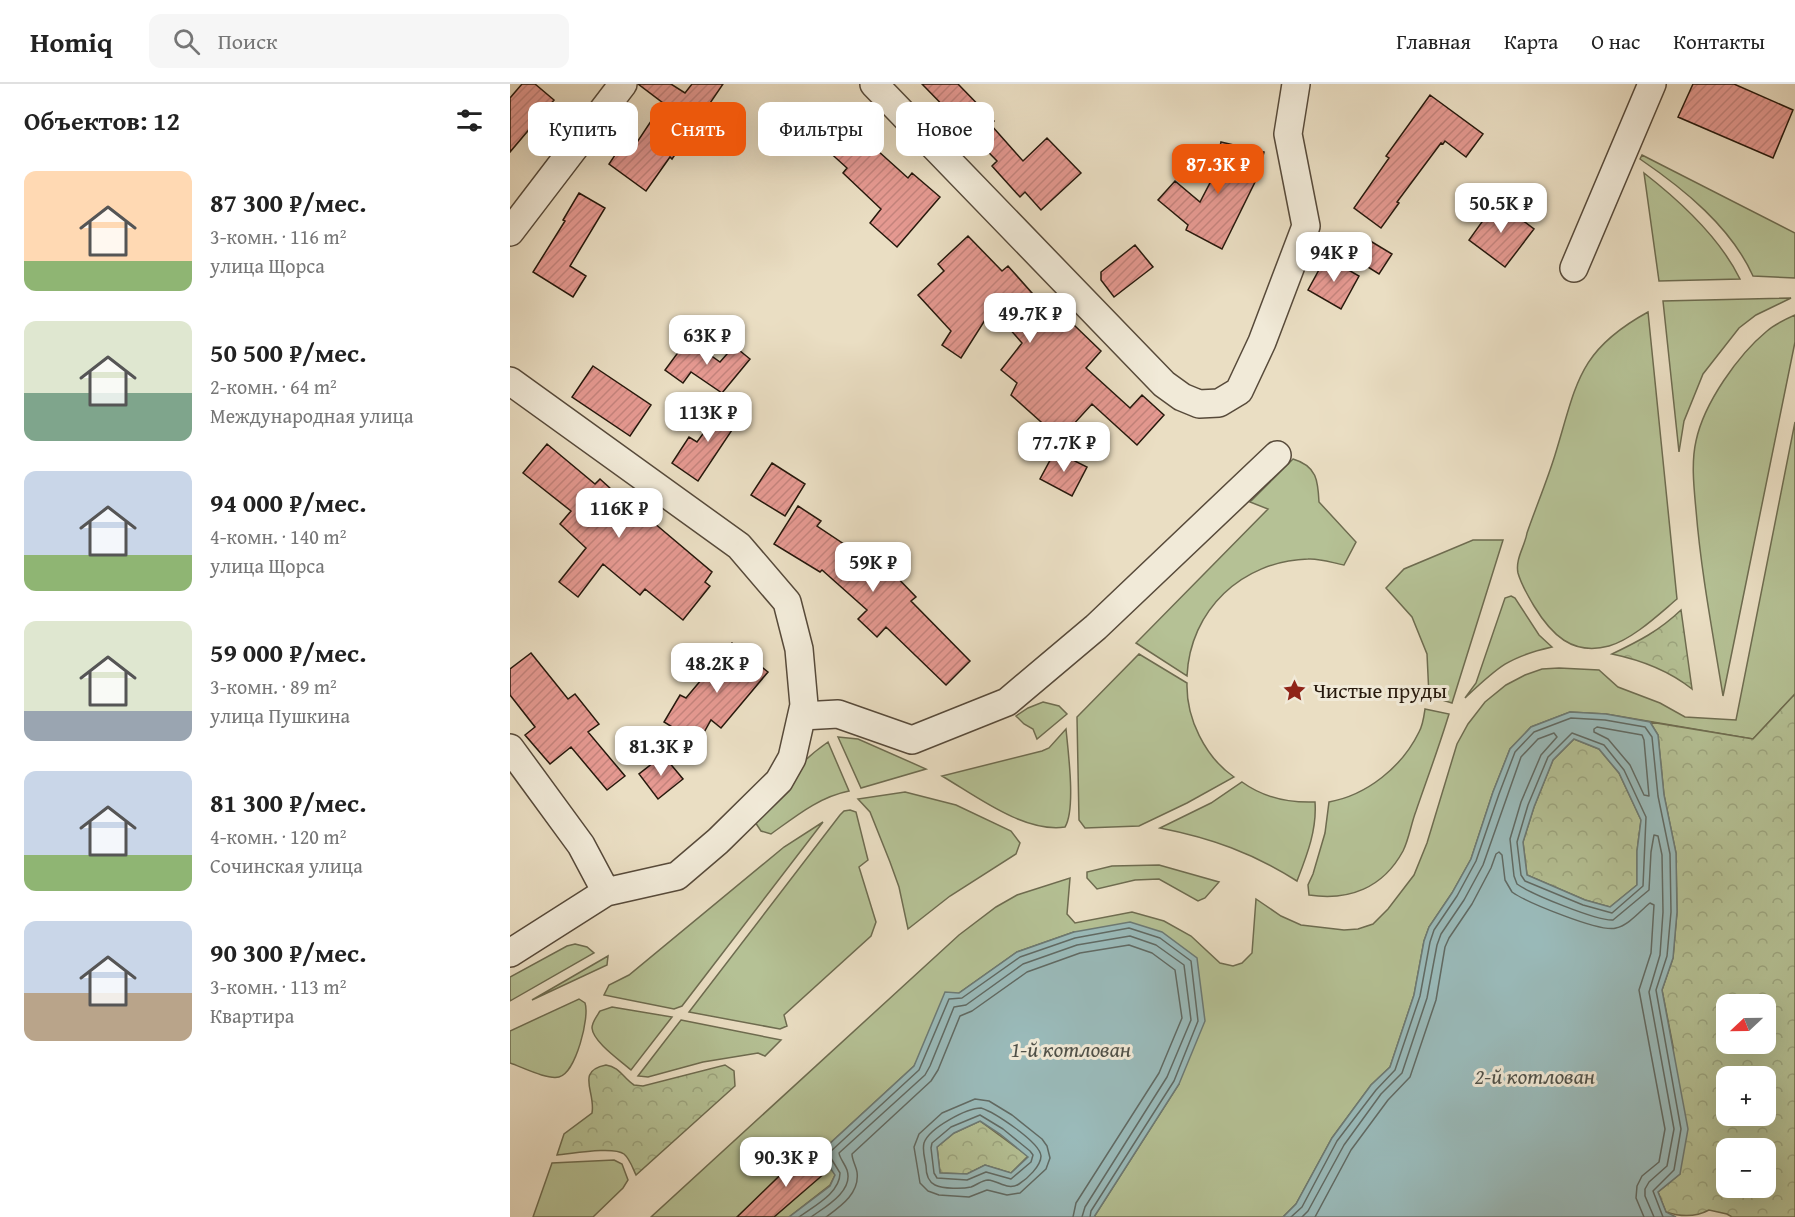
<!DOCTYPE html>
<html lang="ru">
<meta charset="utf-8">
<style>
body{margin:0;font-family:"Gentium Book Plus",serif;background:#f6f6f6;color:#222;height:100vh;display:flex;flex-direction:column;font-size:22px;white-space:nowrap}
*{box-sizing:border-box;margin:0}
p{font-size:20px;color:#767676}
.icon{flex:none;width:33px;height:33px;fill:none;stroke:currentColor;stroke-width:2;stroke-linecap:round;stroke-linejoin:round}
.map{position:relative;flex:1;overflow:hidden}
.panel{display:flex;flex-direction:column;background:#fff;width:510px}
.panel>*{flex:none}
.banner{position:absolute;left:18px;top:18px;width:570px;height:54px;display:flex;gap:12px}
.needle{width:39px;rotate:248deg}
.controls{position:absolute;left:1206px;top:910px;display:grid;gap:12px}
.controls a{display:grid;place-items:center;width:60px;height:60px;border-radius:12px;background:#fff;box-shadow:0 6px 24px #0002;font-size:30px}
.price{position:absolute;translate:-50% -51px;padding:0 14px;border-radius:12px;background:#fff;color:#222;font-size:20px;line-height:39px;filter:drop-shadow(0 2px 3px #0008)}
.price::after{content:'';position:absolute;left:50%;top:36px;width:18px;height:14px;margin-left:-9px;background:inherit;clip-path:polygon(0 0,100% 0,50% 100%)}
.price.current{background:#ea580c;color:#fff}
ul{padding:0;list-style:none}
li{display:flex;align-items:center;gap:18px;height:150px;padding:0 24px}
li span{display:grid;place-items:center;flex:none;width:168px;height:120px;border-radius:12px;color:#555}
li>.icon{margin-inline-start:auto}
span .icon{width:72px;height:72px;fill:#fffc;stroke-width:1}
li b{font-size:26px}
h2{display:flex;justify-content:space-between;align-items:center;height:72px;padding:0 24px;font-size:26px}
.tag{padding:0 21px;border-radius:12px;background:#fff;box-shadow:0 6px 24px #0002;font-size:21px;line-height:54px}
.tag.current{background:#ea580c;color:#fff}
header{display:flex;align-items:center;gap:36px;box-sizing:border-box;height:84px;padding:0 30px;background:#fff;border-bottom:2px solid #e0e0e0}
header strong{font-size:28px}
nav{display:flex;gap:33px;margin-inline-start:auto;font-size:21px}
.search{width:420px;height:54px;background:#f6f6f6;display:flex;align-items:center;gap:15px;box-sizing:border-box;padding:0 21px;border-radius:12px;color:#767676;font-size:22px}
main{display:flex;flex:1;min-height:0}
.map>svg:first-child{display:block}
.grass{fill:#b5c195;stroke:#6e6c50;stroke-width:1.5}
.forest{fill:url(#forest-crowns);stroke:#6e6c50;stroke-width:1.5;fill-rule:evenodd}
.water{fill:#9abbbb;stroke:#6c7a75;stroke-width:1.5;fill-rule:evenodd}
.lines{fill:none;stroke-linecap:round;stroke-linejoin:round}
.shore{stroke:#606a64;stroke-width:1.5}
.building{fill:url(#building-hatch);stroke:#26180c;stroke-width:1.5}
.minor-casing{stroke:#574a3a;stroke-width:30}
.minor{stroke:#f1ead8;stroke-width:27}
.labels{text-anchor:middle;stroke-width:6;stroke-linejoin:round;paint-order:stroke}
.poi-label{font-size:21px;fill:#26180c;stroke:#f1ead8;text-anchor:start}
.water-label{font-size:22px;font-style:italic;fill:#4f5149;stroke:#f1ead8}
</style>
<header>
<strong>Homiq</strong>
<div class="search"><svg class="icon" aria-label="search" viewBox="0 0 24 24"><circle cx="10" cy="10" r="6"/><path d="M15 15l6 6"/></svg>Поиск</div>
<nav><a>Главная</a><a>Карта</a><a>О нас</a><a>Контакты</a></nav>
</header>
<main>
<section class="panel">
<h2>Объектов: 12<svg class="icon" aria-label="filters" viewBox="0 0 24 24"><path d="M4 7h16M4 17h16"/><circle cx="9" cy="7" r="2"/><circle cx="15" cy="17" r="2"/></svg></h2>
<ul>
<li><span style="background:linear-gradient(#ffd9b3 75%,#8fb573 0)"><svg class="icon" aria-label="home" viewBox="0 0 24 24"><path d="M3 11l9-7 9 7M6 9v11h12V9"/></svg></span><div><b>87 300 ₽/мес.</b><p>3-комн. · 116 m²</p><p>улица Щорса</p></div></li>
<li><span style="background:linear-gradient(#dfe7d0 60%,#7fa58c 0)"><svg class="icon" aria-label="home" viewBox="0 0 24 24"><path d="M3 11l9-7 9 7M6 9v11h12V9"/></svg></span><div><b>50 500 ₽/мес.</b><p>2-комн. · 64 m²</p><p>Международная улица</p></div></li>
<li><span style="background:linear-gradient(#c9d6e8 70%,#8fb573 0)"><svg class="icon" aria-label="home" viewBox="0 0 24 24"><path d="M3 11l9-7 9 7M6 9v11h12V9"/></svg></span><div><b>94 000 ₽/мес.</b><p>4-комн. · 140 m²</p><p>улица Щорса</p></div></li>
<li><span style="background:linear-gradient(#dfe7d0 75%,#9aa5b1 0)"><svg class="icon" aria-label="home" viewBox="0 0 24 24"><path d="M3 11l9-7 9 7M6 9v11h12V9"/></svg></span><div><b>59 000 ₽/мес.</b><p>3-комн. · 89 m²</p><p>улица Пушкина</p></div></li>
<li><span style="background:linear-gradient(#c9d6e8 70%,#8fb573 0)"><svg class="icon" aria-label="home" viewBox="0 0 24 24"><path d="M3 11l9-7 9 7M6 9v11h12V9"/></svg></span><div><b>81 300 ₽/мес.</b><p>4-комн. · 120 m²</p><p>Сочинская улица</p></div></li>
<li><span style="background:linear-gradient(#c9d6e8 60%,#b9a48a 0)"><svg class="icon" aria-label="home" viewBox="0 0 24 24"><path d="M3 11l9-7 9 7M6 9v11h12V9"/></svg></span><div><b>90 300 ₽/мес.</b><p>3-комн. · 113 m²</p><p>Квартира</p></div></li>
</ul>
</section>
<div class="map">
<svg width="1285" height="1133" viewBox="0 0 1285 1133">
<defs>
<pattern id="forest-crowns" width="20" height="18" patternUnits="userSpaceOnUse" patternTransform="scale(1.5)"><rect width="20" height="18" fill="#b5c195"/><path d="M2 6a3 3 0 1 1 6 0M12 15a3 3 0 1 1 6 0" fill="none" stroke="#9ca57f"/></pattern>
<pattern id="building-hatch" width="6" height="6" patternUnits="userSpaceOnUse" patternTransform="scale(1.5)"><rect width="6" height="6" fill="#e59991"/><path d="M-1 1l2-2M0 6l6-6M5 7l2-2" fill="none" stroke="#c4837c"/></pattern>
</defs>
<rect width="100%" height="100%" fill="#eadec3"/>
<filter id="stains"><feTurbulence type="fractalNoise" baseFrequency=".00333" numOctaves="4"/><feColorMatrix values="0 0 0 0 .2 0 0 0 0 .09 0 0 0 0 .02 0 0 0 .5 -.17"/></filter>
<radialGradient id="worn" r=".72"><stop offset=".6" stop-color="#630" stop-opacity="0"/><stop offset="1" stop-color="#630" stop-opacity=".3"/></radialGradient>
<path class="grass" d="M 1132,71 L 1285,149 L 1285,194 L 1243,192 C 1221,143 1174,105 1130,75 Z
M 1134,89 C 1170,117 1210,154 1230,195 L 1149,197 Z
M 1281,214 L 1246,231 L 1229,244 L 1193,290 L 1174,337 L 1169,368 L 1153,217 Z
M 1138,228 L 1167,515 C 1148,531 1123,555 1099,562 C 1062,572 1041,550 1024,522 C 1018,512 1011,500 1008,489 C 1005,475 1015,462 1017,449 C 1026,423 1037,397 1045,371 C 1067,300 1067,267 1138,228 Z
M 1285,231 L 1285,258 L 1213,612 C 1203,550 1191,488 1186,426 C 1184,404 1181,379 1186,357 C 1194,319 1228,271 1257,247 C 1265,240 1276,235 1285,231 Z
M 1285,338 L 1285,610 L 1243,655 L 1096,630 L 1060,628 L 1021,643 L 1000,665 L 983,708 L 961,775 L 942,809 L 919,843 L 914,857 L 904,911 L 880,983 L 861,1001 L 822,1054 L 786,1120 L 773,1133 L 584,1133 L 669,1000 L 564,848 L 507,868 L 449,909 L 404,982 L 315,1064 L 325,1091 L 320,1101 L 279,1133 L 141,1133 L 449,851 L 486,823 L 507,811 L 560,794 L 557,830 L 565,839 L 622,828 L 654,837 L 681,852 L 710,879 L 723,882 L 732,879 L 742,869 L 746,815 L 771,832 L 791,841 L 834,846 L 848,845 L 863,840 L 878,825 L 904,791 L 917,759 L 947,660 L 958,640 L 975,618 L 996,601 L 1015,591 L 1032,585 L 1049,584 L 1089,586 L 1108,603 L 1150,619 L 1175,633 L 1226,636 Z
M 783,375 C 807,382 808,397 809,418 L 846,458 L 834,481 C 823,479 809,474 798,475 C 732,477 680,526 677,592 L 626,559 L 758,425 L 740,418 Z
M 963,456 L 993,456 L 942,619 L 919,612 L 917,570 L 902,533 L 876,504 L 894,485 Z
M 1001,512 L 1005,514 L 1029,551 L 1042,563 C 998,573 988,583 955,614 L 966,599 L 995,514 Z
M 629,570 L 677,599 C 676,634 695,673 724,693 L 677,719 L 629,742 L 575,744 L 569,736 L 567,633 Z
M 533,618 L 549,622 L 557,630 L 527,655 L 523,645 L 514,640 L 506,632 L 518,624 Z
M 915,625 L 939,630 C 929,663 917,695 906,727 C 901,740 899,755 893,767 C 873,804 839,817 799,811 L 798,801 L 803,790 L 815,749 L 819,718 C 857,711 892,683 909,648 C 913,641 914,632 915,625 Z
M 556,645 C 558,667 566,725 555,743 C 514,749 466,712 432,692 L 532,667 L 539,664 Z
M 328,653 L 348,655 L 416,685 L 351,704 Z
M 318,658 L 339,707 C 309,713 286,732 261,750 L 251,747 L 245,738 C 262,709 290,677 318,658 Z
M 732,698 C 754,714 779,719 805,718 C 807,746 797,771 787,797 C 743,769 701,754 650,744 L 701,719 Z
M 395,708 L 446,721 L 501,747 L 510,759 L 506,770 L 440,812 L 398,845 L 389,803 L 380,778 L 360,728 L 348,715 Z
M 340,726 L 346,728 L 358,776 L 349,783 L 366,838 L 361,852 L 274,931 L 277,942 L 270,945 L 179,928 L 330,731 L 334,727 Z
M 313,738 L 172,922 L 164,925 L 94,911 L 99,901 L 119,891 L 274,763 Z
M 649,781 L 709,798 L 695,814 L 688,817 L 649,795 L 625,796 L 587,805 L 577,794 L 577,788 L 602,782 Z
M 65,860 L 77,863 L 84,869 L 0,917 L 0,893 L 57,862 Z
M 98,872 L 97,881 L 22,916 Z
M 69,915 L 75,919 C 80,932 66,989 49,993 C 37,996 12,983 0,979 L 0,947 Z
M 102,923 L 162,933 L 121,986 C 111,977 83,958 82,944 C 82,938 87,932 90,927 Z
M 171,936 L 271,956 L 255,972 L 248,969 L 193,978 L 138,993 L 128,992 Z
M 104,1076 L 112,1080 L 118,1096 L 113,1104 L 83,1133 L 23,1133 L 42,1079 Z"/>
<path class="forest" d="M 1171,526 L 1182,605 C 1158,586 1131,576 1102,570 C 1129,557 1149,547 1171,526 Z
M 1285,610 L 1285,1133 L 1222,1133 L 1217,1130 L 1199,1126 C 1186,1133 1171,1133 1156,1128 L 1148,1108 L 1170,1090 L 1163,962 L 1152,906 L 1163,874 L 1167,828 L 1166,769 L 1154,711 L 1148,651 L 1140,638 L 1243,655 ZM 1216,921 L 1256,921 L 1256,960 L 1216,960 ZM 1216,993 L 1256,993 L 1256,1032 L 1216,1032 ZM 1216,1065 L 1256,1065 L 1256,1104 L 1216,1104 Z
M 1064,655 L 1089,665 L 1109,689 L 1131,736 L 1127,767 L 1127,801 L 1100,823 L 1075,816 L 1017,791 L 1013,758 L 1024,723 L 1043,676 Z
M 96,981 C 110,983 113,994 124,1001 L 133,1002 L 215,981 L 224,987 L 225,1002 L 126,1091 C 123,1085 120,1075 114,1070 C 103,1062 61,1070 47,1071 L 54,1050 L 82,1029 C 86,1008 65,987 96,981 Z
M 470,1037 L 518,1072 L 501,1089 L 475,1081 L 457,1090 L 430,1089 L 427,1063 L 444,1049 Z"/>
<path class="water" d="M 1060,628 L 1096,630 L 1140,638 L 1148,651 L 1154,711 L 1166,769 L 1167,828 L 1163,874 L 1152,906 L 1178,1045 L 1170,1090 L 1148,1108 L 1156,1128 L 1166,1133 L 773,1133 L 786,1120 L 822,1054 L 861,1001 L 880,983 L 904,911 L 914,857 L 919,843 L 942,809 L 961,775 L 983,708 L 1000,665 L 1021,643 ZM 1064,655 L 1089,665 L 1109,689 L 1131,736 L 1127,767 L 1127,801 L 1100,823 L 1075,816 L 1017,791 L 1013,758 L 1024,723 L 1043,676 Z
M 620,838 L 652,848 L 687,874 L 695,937 L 669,1000 L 584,1133 L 279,1133 L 320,1102 L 325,1091 L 312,1072 L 315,1064 L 404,982 L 435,908 L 449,909 L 507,868 L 564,848 ZM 470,1037 L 490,1050 L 518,1073 L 501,1089 L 475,1081 L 457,1090 L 430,1089 L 427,1063 L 444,1049 Z"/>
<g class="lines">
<path class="shore" d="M 1087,643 L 1132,651 L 1134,656 L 1139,712 L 1134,711 L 1120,681 L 1098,655 L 1084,648 L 1084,645 Z
M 1062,649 L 1094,661 L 1114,686 L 1136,733 L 1133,802 L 1102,829 L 1073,821 L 1015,797 L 1011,791 L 1007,758 L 1018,721 L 1038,673 Z
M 465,1015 L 479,1017 L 502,1031 L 532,1055 L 537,1062 L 540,1074 L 536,1085 L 510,1109 L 497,1111 L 477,1106 L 459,1113 L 429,1111 L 418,1107 L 410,1099 L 404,1063 L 409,1050 L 432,1029 Z
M 471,1024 C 484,1028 530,1058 531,1072 C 531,1082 517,1095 509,1100 C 498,1107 489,1097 478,1096 C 472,1096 467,1101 461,1103 C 453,1105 433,1105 425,1101 C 417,1097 416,1089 416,1082 C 415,1075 412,1066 414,1059 C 419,1044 457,1024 471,1024 Z
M 470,1031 L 493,1045 L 520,1067 L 523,1071 L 521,1078 L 501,1095 L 476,1088 L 457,1096 L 427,1094 L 424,1089 L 421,1064 L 422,1059 L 441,1043 Z
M 289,1133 C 304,1122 330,1109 330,1089 L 319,1071 L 320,1068 L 409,986 L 439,915 L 452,914 L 510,873 L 565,854 L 619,844 L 650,854 L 681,877 L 688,937 L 664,997 L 581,1127 L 580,1133
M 301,1133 C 315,1123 344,1107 337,1086 C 335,1080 330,1075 329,1069 L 415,991 L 420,982 L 444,923 L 456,921 L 513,880 L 567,861 L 620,852 L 646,861 L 674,881 L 681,936 L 657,993 L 575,1123 L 572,1133
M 316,1133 C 331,1122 350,1109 347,1088 C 346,1082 342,1076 342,1070 L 421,997 L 428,986 L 450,932 L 462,927 L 517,888 L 570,869 L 619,861 L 642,869 L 665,886 L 672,934 L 649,989 L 566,1119 L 563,1133
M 781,1133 L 792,1123 L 827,1057 L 866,1006 L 885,986 L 910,912 L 920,858 L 924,846 L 947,812 L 966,777 L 989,710 L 1005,668 L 1024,648 L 1061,634 L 1095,636 L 1135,643 L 1142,653 L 1148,712 L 1160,770 L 1161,828 L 1157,872 L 1146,906 L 1171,1045 L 1164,1086 L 1143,1107 L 1153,1133
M 792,1133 L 798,1127 L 834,1061 L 871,1010 L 892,989 L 917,914 L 927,861 L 931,850 L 954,816 L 973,781 L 1011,673 L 1028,655 L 1044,649 L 1047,653 L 1031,671 L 1011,718 L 1000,755 L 1004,792 L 1007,800 C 1021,810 1087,837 1103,836 L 1139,806 L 1141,768 L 1144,751 L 1148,752 L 1152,771 L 1153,828 L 1150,871 L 1139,908 L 1164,1045 L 1157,1082 L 1139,1098 L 1135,1105 L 1135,1112 L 1144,1133
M 805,1133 L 841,1066 L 878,1016 L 900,993 L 926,916 L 935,863 L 939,854 L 962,820 L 981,784 L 986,770 L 989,768 L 992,771 L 995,796 L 1002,808 C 1016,818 1091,849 1106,844 C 1119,841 1130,827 1140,819 L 1144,821 L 1141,869 L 1129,906 L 1155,1045 L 1149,1078 L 1132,1092 L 1127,1102 L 1126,1114 L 1134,1133"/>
</g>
<path class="building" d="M 12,0 L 25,0 L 44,16 L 0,68 L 0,14 Z
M 128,0 L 161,0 L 175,9 L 182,0 L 213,0 L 162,75 L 160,73 L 136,107 L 99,80 L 113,59 L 122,66 L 153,19 Z
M 412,0 L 448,0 L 484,37 L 481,41 L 513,77 L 537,54 L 571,89 L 531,126 L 515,108 L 510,113 L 482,82 L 487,77 Z
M 1183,0 L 1224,0 L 1283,26 L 1263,74 L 1168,33 Z
M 920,11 L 973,50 L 956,73 L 935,57 L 933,60 L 931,59 L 887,118 L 889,119 L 871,144 L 844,124 L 879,74 L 876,72 Z
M 327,30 L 398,94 L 402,89 L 430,113 L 387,163 L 360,139 L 371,125 L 333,89 L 337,84 L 305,55 Z
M 711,58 L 754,68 L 748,92 L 712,165 L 676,146 L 678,141 L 648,116 L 665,97 L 690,118 L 703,93 Z
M 69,109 L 95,124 L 60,182 L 76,192 L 63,213 L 23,188 L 55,137 L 53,136 Z
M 987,117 L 1024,145 L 995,183 L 959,156 Z
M 458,152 L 492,187 L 498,182 L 538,227 L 541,223 L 564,241 L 591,267 L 576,284 L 620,324 L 632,311 L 654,331 L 627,361 L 582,320 L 550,355 L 501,311 L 507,299 L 491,286 L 512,259 L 482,225 L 451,274 L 432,261 L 441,247 L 408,211 L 434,187 L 428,180 Z
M 857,155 L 882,170 L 869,190 L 845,175 Z
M 625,161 L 643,183 L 604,213 L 591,196 L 591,188 Z
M 816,173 L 849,192 L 831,225 L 798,206 Z
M 178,255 L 210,278 L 224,262 L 240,275 L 212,309 L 181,288 L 173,299 L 155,286 Z
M 83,282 L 141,321 L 120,352 L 62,313 Z
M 217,317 L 234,328 L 188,397 L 162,379 L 179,353 L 187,358 Z
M 37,360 L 85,400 L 90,395 L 135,436 L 137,433 L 202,488 L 195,498 L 200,502 L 173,536 L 135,505 L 130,511 L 93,480 L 68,513 L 49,498 L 76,464 L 50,440 L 61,427 L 13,389 Z
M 545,367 L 577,383 L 562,412 L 530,395 Z
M 262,379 L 295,400 L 275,432 L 241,411 Z
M 288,422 L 311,437 L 307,442 L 352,472 L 357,466 L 380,486 L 406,513 L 401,517 L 460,577 L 436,601 L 376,543 L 367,553 L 348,535 L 357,526 L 312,486 L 310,488 L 264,460 Z
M 222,559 L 258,588 L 211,644 L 201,636 L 188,659 L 154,638 L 170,611 L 176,614 Z
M 21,569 L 58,615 L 65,610 L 89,640 L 78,648 L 115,692 L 97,706 L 61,663 L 40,680 L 15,651 L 25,643 L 0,611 L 0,585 Z
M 153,671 L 173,695 L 148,715 L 129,690 Z
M 297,1065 L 315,1089 L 264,1133 L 227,1133 Z"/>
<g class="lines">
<defs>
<path id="minor" d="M 364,0 L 654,300 L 672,313 L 689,320 L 709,319 L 729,307 L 752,258 L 796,142 L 778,50 L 786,0
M 0,148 L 113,0
M 1064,184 L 1142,0
M 0,297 L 229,462 L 277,518 L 289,565 L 294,621 L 282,674 L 269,697 L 208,757 L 167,792 L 96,808 L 0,869
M 292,632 L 328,630 L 402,656 L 497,618 L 586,543 L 767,371
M 0,664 L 71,761 L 96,808"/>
</defs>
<use href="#minor" class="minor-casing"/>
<use href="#minor" class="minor"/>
</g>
<defs>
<symbol id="sight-bare" viewBox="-9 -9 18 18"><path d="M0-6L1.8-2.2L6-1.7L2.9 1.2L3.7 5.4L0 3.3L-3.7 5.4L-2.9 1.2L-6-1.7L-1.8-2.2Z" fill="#8f2418" stroke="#f1ead8" stroke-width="2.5" paint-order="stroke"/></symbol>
</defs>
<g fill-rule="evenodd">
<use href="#sight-bare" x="768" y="590" width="33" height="33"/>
</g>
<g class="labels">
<g class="poi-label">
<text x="803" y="614">Чистые пруды</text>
</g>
<g class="water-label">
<text x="561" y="973">1-й котлован</text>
<text x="1025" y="1000">2-й котлован</text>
</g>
</g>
<rect width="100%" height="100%" filter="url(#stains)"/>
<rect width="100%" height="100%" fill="url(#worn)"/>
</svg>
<div class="controls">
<a><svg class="needle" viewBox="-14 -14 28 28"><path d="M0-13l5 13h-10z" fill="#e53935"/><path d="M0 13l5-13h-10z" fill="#767676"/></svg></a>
<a>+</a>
<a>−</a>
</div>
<b class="price current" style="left:708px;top:111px">87.3K ₽</b>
<b class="price" style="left:991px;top:150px">50.5K ₽</b>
<b class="price" style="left:824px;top:199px">94K ₽</b>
<b class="price" style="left:520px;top:260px">49.7K ₽</b>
<b class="price" style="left:197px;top:282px">63K ₽</b>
<b class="price" style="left:198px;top:359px">113K ₽</b>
<b class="price" style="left:554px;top:389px">77.7K ₽</b>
<b class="price" style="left:109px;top:455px">116K ₽</b>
<b class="price" style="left:363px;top:509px">59K ₽</b>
<b class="price" style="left:207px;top:610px">48.2K ₽</b>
<b class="price" style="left:151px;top:693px">81.3K ₽</b>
<b class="price" style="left:276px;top:1104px">90.3K ₽</b>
<div class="banner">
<a class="tag">Купить</a>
<a class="tag current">Снять</a>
<a class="tag">Фильтры</a>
<a class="tag">Новое</a>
</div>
</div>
</main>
